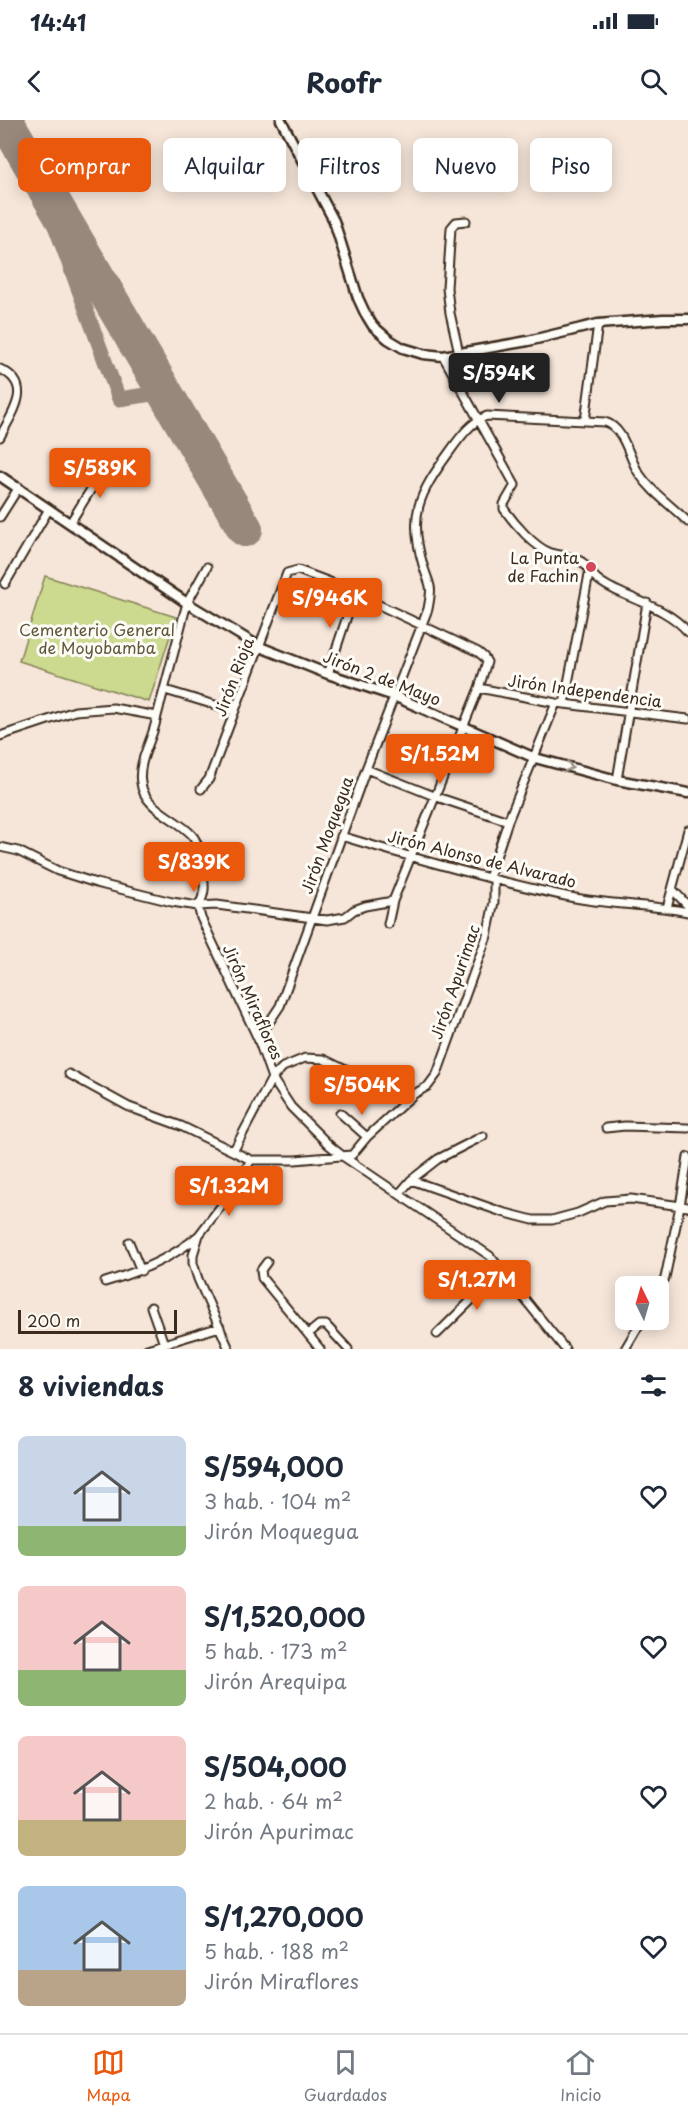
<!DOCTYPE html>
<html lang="es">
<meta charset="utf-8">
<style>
body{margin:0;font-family:"Playpen Sans",sans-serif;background:#f2f2f3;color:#1f2937;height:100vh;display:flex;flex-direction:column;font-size:22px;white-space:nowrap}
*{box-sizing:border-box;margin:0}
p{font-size:20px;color:#747a83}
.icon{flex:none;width:33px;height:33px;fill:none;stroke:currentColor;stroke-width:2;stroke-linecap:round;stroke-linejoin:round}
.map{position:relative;height:1229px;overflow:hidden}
.sheet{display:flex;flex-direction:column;background:#fff;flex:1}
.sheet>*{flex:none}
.top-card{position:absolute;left:18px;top:18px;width:652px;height:54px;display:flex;gap:12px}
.needle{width:39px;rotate:355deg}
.tools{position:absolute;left:615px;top:1156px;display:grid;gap:12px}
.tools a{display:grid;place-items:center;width:54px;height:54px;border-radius:9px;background:#fff;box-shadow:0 3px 15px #0003;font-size:30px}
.scale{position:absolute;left:18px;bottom:15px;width:159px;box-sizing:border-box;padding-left:6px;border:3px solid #3b2a1e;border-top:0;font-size:16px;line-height:21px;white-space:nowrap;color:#3b2a1e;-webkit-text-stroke:4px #fdfcf7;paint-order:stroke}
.price{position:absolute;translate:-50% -51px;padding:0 14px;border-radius:6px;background:#ea580c;color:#fff;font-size:20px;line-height:39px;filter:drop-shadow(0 2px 3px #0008)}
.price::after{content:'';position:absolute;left:50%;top:36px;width:18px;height:14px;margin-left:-9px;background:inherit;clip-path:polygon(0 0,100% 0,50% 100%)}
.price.selected{background:#222;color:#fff}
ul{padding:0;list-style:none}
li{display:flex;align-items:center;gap:18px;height:150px;padding:0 18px}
li span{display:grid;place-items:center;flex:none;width:168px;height:120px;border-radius:9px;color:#555}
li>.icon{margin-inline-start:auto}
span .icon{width:72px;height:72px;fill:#fffc;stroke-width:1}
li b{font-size:26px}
h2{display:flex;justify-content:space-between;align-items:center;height:72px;padding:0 18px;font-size:26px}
.pill{padding:0 21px;border-radius:9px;background:#fff;box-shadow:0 3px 15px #0003;font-size:21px;line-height:54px}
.pill.selected{background:#ea580c;color:#fff}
.status{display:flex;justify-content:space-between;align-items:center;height:42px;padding:0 30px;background:#fff;direction:ltr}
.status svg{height:16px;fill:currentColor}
header{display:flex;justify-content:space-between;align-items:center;height:78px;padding:0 18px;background:#fff;font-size:27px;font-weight:700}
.tabs{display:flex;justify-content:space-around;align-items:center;height:84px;border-top:2px solid #e0e1e3;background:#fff;font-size:16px;color:#747a83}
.tabs a{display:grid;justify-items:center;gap:3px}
.tabs .selected{color:#ea580c}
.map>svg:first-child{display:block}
.green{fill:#cbda8e;stroke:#838256;stroke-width:1.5}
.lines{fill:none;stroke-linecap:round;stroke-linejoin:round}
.taxiway{stroke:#98887c;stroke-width:15}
.runway{stroke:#98887c;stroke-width:36}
.minor-casing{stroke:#3b2a1e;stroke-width:11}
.major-casing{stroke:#3b2a1e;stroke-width:13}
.minor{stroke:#fdfcf7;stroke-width:7}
.major{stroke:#fdfcf7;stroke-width:8}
.oneway{stroke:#9c938a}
.poi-dot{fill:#d1495b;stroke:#fdfcf7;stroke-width:2}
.labels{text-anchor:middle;stroke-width:6;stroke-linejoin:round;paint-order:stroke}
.poi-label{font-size:16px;fill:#3b2a1e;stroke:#fdfcf7;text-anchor:end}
.park-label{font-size:16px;fill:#5f563a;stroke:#fdfcf7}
.street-label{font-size:16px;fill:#3b2a1e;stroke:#fdfcf7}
</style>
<div class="status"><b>14:41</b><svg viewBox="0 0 49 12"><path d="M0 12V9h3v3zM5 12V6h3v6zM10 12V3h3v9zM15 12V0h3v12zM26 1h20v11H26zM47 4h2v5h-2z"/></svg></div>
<header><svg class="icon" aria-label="back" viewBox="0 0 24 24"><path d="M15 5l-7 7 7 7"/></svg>Roofr<svg class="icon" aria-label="search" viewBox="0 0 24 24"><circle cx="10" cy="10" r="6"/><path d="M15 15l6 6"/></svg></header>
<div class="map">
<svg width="688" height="1229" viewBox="0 0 688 1229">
<rect width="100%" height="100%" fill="#f6e6da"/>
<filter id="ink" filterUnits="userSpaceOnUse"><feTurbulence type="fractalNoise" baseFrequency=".0167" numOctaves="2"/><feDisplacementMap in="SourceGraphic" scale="12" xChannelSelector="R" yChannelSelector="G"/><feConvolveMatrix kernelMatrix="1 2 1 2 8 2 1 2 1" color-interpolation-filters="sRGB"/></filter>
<g filter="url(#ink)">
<path class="green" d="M 45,456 L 176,497 L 149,582 L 19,541 Z"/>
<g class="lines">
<path class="taxiway" d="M 33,46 L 119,279 L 165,272"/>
<path class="runway" d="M 5,0 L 245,409"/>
<defs>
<path id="minor" d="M 459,233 L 450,193 L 447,168 L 451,108 L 456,102 L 466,101
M 443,236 L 515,365 L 504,384 L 504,389 C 514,403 534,427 551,433 C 562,436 572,436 582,442 C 587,446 590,451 594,456 C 600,463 609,467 617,471 C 642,483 669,490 688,512
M 0,249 C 35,265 12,293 0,317
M 585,301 L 598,204
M 0,397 L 19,367
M 70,403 L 108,342
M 207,447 L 187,483 L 157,596 C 154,618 137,641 141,663 C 144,689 177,698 192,715 C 200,724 200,739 202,751 C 205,764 206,774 198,786 L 201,798 L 258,919 L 272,958 L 291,987 L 329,1025 L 344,1037 L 490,1136 L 565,1229
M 5,464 L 49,389
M 328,554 L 355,472
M 479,568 L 556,583 L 688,599
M 165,570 L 235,591
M 564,584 L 590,449
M 0,616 L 75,591 L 113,588 L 157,596
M 366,649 L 434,676 L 508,701
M 617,660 L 647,483
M 201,669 L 209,659 L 287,453 L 298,450 L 335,464 L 478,532 L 484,537 L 487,542 L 479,568 L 393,781 L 388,804
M 341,716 C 417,739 493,761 570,777 C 609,785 649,784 688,792
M 0,727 L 18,731 L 58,751 L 96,763 L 172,782 L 198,786 L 217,785 L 327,800 L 345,797 L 354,790 L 365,786 L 393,781
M 489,758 L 508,701 L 556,583
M 673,770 L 688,786
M 667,788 L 688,710
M 258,919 L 280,886 L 366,649 L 428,489 C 433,463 430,468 423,445 C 408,395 419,374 448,334 C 458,320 471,301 487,296 L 605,302 C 624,308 628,335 638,352 C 651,372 671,385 688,402
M 69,954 L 129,987 L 181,1006 L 251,1040
M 340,993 L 367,1017
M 606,1008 L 625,1006 L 688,1008
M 234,1030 L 272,958 L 283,947 L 305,938 L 323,939 L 356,955 L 404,983
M 411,1060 L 438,1039 L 483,1016
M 399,1074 L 411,1060 L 502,1092 L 533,1100 L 552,1100 L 578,1093 L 605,1081 L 631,1079 L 688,1087
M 129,1122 L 141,1151
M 267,1142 L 261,1150 L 262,1158 L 320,1229
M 105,1162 C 139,1152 171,1139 198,1116
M 658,1173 L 665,1158 L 680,1086 L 688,1037
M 151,1187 L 164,1224
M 308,1214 L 319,1205 L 326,1205 L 348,1229
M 437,1214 L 501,1151
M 147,1229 L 220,1207
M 229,1229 L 198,1159 L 193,1143 L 193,1135 L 199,1115 L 231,1073 L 251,1040 L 295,1040 L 352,1035 L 367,1017 L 404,983 L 414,974 L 428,966 L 437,954 L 487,816 L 494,782 L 494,759
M 625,1229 L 642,1200"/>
<path id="major" d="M 281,0 L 334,101 L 358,178 L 365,193 L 373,206 L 388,219 L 403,228 L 423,234 L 443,236 L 528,221 L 598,204 L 663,199 L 688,199
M 0,356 L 187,483 L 260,527 L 328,554 L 394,576 L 535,638 L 617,660 L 688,673"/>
</defs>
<use href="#minor" class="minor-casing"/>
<use href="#major" class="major-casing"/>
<use href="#minor" class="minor"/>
<use href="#major" class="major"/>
</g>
<defs><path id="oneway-chevron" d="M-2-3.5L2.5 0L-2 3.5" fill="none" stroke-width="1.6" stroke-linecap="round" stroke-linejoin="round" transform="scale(1.5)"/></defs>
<use class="oneway" href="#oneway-chevron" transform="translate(569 647) rotate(15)"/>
</g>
<circle class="poi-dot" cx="591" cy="447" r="6"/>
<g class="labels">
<g class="poi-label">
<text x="579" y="444">La Punta<tspan x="579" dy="18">de Fachin</tspan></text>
</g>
<g class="park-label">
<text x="97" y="516">Cementerio General<tspan x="97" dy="18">de Moyobamba</tspan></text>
</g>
<g class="street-label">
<text transform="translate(234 557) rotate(-69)" y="6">Jirón Rioja</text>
<text transform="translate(382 558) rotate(21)" y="6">Jirón 2 de Mayo</text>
<text transform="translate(585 571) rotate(8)" y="6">Jirón Independencia</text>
<text transform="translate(327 715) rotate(-70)" y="6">Jirón Moquegua</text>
<text transform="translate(482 739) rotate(14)" y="6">Jirón Alonso de Alvarado</text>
<text transform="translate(455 862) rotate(-71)" y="6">Jirón Apurimac</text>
<text transform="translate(253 882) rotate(66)" y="6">Jirón Miraflores</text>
</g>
</g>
</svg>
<div class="tools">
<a><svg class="needle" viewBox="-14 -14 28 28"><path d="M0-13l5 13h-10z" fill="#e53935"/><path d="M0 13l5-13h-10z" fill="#747a83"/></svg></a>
</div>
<div class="scale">200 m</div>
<b class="price selected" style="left:499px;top:284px">S/594K</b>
<b class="price" style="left:100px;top:379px">S/589K</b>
<b class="price" style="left:330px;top:509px">S/946K</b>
<b class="price" style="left:440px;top:665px">S/1.52M</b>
<b class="price" style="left:194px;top:773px">S/839K</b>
<b class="price" style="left:362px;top:996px">S/504K</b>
<b class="price" style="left:229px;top:1097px">S/1.32M</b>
<b class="price" style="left:477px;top:1191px">S/1.27M</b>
<div class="top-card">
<a class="pill selected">Comprar</a>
<a class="pill">Alquilar</a>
<a class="pill">Filtros</a>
<a class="pill">Nuevo</a>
<a class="pill">Piso</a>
</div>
</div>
<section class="sheet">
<h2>8 viviendas<svg class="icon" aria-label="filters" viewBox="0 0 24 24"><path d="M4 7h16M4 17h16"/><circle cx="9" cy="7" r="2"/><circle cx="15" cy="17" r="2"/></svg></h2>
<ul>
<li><span style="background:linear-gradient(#c9d6e8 75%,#8fb573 0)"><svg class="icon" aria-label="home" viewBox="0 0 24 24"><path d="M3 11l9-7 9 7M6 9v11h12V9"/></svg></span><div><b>S/594,000</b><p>3 hab. · 104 m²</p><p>Jirón Moquegua</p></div><svg class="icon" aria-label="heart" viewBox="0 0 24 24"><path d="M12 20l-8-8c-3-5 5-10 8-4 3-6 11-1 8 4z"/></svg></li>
<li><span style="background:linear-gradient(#f6c9c9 70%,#8fb573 0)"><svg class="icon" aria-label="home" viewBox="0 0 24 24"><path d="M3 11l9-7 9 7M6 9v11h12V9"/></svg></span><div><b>S/1,520,000</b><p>5 hab. · 173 m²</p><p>Jirón Arequipa</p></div><svg class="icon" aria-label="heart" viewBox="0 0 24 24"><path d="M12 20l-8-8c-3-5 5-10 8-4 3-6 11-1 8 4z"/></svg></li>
<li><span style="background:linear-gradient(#f6c9c9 70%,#c2b280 0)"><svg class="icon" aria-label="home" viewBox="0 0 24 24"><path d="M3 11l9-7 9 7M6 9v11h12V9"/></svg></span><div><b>S/504,000</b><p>2 hab. · 64 m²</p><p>Jirón Apurimac</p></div><svg class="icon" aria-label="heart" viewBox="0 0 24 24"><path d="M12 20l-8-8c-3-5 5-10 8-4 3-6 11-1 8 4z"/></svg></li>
<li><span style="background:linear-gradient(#a9c7e8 70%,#b9a48a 0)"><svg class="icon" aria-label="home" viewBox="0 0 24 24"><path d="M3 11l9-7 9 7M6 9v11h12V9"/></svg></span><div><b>S/1,270,000</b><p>5 hab. · 188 m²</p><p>Jirón Miraflores</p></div><svg class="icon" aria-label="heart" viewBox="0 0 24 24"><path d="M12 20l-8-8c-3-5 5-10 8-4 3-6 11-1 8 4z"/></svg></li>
</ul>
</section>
<nav class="tabs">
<a class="selected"><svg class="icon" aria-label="map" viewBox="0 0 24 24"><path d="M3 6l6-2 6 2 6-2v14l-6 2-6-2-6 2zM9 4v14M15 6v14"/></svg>Mapa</a>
<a><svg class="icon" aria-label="saved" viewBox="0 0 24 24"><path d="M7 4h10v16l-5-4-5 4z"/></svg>Guardados</a>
<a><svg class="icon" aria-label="home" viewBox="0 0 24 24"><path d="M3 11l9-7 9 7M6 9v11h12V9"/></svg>Inicio</a>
</nav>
